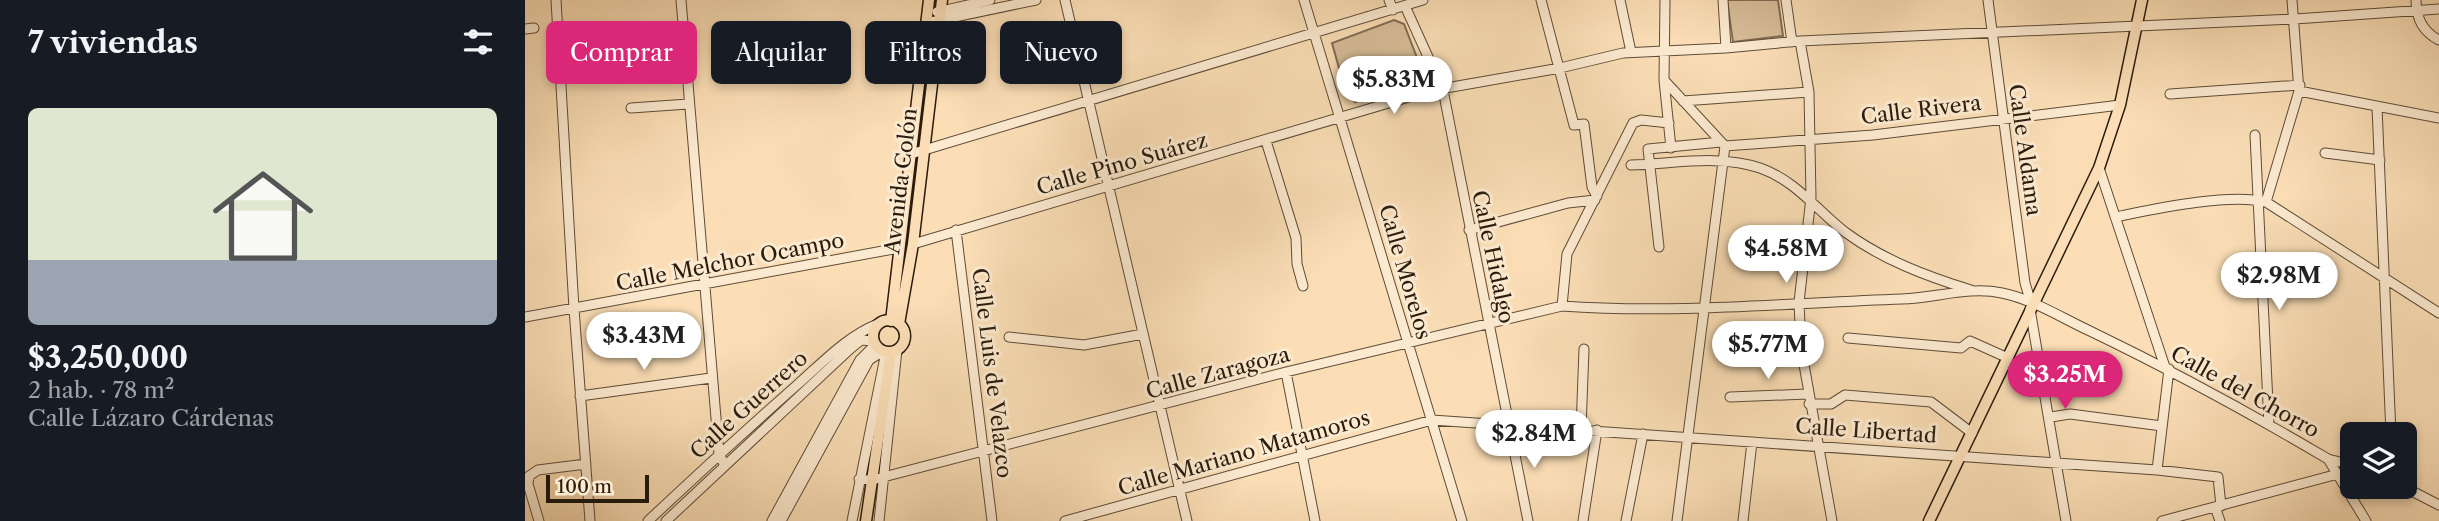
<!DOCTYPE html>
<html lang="es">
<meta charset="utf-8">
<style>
body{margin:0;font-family:"Libre Caslon Text",serif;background:#20242c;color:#f1f3f6;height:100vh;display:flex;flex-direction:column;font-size:26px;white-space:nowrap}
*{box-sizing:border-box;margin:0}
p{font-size:23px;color:#9ea1a6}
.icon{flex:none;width:38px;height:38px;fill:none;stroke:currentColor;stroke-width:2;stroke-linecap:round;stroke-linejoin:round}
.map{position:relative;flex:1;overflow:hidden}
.sheet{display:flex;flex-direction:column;background:#171b24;width:525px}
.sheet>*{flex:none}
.guide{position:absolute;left:21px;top:21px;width:665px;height:63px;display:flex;gap:14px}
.fabs{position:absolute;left:1815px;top:422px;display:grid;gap:14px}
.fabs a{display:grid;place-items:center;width:77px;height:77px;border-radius:10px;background:#171b24;box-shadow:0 4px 10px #0003;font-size:35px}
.scale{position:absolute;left:21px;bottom:18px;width:103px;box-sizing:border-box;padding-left:7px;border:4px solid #2a1c0d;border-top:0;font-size:19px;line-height:24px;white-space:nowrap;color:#2a1c0d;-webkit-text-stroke:5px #fcead0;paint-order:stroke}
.price{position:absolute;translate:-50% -60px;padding:0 16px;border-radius:24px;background:#fff;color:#222;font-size:23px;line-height:46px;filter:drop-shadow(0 2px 4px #0008)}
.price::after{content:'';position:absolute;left:50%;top:42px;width:21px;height:16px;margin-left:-10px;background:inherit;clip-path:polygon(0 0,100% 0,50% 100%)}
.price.active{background:#db2777;color:#fff}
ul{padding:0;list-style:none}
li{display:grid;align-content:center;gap:14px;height:371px;padding:0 28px}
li+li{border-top:2px solid #363941}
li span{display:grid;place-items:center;height:217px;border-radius:10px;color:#555}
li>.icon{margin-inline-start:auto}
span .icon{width:126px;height:126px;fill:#fffc;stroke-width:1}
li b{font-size:30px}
h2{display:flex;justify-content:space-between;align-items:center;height:84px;padding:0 28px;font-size:30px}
.chip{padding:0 24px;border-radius:10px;background:#171b24;box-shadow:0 4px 10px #0003;font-size:24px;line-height:63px}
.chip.active{background:#db2777;color:#fff}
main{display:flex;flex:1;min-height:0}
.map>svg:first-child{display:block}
.green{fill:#d7bd99;stroke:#806c53;stroke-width:2}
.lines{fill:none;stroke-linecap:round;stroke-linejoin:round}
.minor-casing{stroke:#5e4c37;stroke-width:11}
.major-casing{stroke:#2a1c0d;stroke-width:13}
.minor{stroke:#fcead0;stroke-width:9}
.major{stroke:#fbdeb6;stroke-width:10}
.labels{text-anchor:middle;stroke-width:6;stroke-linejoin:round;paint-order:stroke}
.street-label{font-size:21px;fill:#2a1c0d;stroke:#fcead0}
</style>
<main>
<section class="sheet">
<h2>7 viviendas<svg class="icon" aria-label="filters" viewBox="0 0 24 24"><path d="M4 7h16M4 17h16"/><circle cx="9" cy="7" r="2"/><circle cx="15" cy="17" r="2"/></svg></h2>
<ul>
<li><span style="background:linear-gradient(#dfe7d0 70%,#9aa5b1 0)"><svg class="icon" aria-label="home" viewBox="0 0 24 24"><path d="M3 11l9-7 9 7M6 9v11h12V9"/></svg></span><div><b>$3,250,000</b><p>2 hab. · 78 m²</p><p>Calle Lázaro Cárdenas</p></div></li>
</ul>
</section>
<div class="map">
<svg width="1914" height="521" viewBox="0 0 1914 521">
<rect width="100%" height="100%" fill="#fbdeb6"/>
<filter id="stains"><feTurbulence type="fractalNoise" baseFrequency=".00286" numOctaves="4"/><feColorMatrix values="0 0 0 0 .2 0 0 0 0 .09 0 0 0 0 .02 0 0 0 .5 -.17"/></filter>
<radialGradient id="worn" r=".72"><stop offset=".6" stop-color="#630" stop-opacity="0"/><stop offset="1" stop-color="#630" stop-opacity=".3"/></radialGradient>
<path class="green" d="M 1202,0 L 1253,0 L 1258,36 L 1208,42 Z
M 869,20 L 879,24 L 899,76 L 898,80 L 830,102 L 821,93 L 807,43 Z"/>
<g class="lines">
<defs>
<path id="minor" d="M 31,0 L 49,309 L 65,521
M 156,0 L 194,454 L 200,466
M 540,0 L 662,521
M 779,0 L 937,521
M 864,0 L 868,10
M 1016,0 L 1049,125 L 1059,124 L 1067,187 L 1072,196
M 1095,0 L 1106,52
M 1140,0 L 1139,80 L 1146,148
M 1198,0 L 1201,48
M 1261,0 L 1267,42
M 1463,0 L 1500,283 L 1506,303
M 1891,0 C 1891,18 1898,32 1914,40
M 880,6 L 918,90 L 1003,521
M 412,12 L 465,0
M 401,23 L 511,0
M 0,29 L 9,28
M 1275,41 L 1284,92 L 1286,198 L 1274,302 L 1276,348 L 1307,521
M 1139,80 L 1199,145
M 1774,91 L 1914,118
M 1645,94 L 1775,85
M 1158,101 L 1284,92
M 1852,107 L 1866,434
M 106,108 L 163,104
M 1730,135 L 1744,424
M 741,141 L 771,238 L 772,264 L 778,286
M 1200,146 L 1348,135 L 1595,105
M 1800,153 L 1855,160
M 386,154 L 898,0
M 1106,165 C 1147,164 1195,154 1235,168 C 1270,180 1292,210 1320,232 C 1358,260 1401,276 1446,290
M 1574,168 L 1640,367
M 1741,202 L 1774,91 L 1767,0
M 1590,217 C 1630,209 1702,193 1741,202 L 1914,313
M 431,230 L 467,521
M 944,230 L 1043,203 L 1070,200
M 388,244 L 904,91 L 1035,68 L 1098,53 L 1201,48 L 1275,41 L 1770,19 L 1914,9
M 1134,247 L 1123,149 L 1196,142
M 1037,306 L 1042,254 L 1108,123 L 1116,120 L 1144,123
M 1505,309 L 1541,521
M 0,317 L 374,248
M 484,337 L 559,345 L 618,334
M 1323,338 L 1436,348 L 1445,341 L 1483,358
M 1517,368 L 1555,363
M 761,372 L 790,521
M 55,396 L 186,378
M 1205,397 L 1282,394
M 1284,404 L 1306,404 L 1320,395 L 1406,402 L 1447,433
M 1526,417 L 1545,414 L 1637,426
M 1056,429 L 1059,349
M 1803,459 L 1841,521
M 1632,470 L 1644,369
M 334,479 L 347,480 L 761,372 L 1037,306 C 1150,314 1264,303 1377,299 C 1410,298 1444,286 1477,293 C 1507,299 1537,318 1565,331 C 1646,370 1725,413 1803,459 L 1827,465
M 1877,486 L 1914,505
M 1690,507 L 1695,521
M 14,521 L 3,484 L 4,476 L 13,470 L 61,464
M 123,521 C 172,475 221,430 272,385 C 297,363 322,336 353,324
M 141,521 L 325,349 L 336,340 L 348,341
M 247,521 L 335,360 L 350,345
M 256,521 L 344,360 L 358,351
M 327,521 L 361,352
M 354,521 L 372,350
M 540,521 L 907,420 L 1632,470 L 1693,477 L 1696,506
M 1058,521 L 1072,430
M 1101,521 L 1118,434
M 1152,521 L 1200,146
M 1218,521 L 1227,442
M 1637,521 L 1813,474"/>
<path id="major" d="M348 336a16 16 0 1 1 32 0a16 16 0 1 1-32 0Z
M 366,321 L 404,0
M 374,324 L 388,244 L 417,0
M 341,521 L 366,352
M 1404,521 L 1574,168 L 1595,105 L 1617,0"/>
</defs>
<use href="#minor" class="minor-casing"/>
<use href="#major" class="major-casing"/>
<use href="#minor" class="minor"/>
<use href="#major" class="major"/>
</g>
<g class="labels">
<g class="street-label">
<text transform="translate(1396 110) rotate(-7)" y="7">Calle Rivera</text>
<text transform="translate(1500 150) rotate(82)" y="7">Calle Aldama</text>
<text transform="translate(597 164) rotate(-16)" y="7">Calle Pino Suárez</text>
<text transform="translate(376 181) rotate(-83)" y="7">Avenida Colón</text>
<text transform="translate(968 257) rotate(78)" y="7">Calle Hidalgo</text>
<text transform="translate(205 262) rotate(-11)" y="7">Calle Melchor Ocampo</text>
<text transform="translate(880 272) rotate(74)" y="7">Calle Morelos</text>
<text transform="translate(467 373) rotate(83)" y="7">Calle Luis de Velazco</text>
<text transform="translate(693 373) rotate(-15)" y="7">Calle Zaragoza</text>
<text transform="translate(1720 392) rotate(29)" y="7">Calle del Chorro</text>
<text transform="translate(224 405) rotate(-42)" y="7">Calle Guerrero</text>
<text transform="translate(1341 431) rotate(4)" y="7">Calle Libertad</text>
<text transform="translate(719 453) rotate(-16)" y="7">Calle Mariano Matamoros</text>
</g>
</g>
<rect width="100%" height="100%" filter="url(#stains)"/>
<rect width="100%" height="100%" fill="url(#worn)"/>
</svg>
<div class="fabs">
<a><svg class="icon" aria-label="layers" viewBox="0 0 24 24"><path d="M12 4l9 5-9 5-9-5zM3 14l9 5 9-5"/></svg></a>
</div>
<div class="scale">100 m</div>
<b class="price" style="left:869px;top:116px">$5.83M</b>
<b class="price" style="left:1261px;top:285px">$4.58M</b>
<b class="price" style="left:1754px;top:312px">$2.98M</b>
<b class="price" style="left:119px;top:372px">$3.43M</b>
<b class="price" style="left:1243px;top:381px">$5.77M</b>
<b class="price active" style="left:1540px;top:411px">$3.25M</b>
<b class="price" style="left:1009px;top:470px">$2.84M</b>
<div class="guide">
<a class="chip active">Comprar</a>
<a class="chip">Alquilar</a>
<a class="chip">Filtros</a>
<a class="chip">Nuevo</a>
</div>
</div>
</main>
